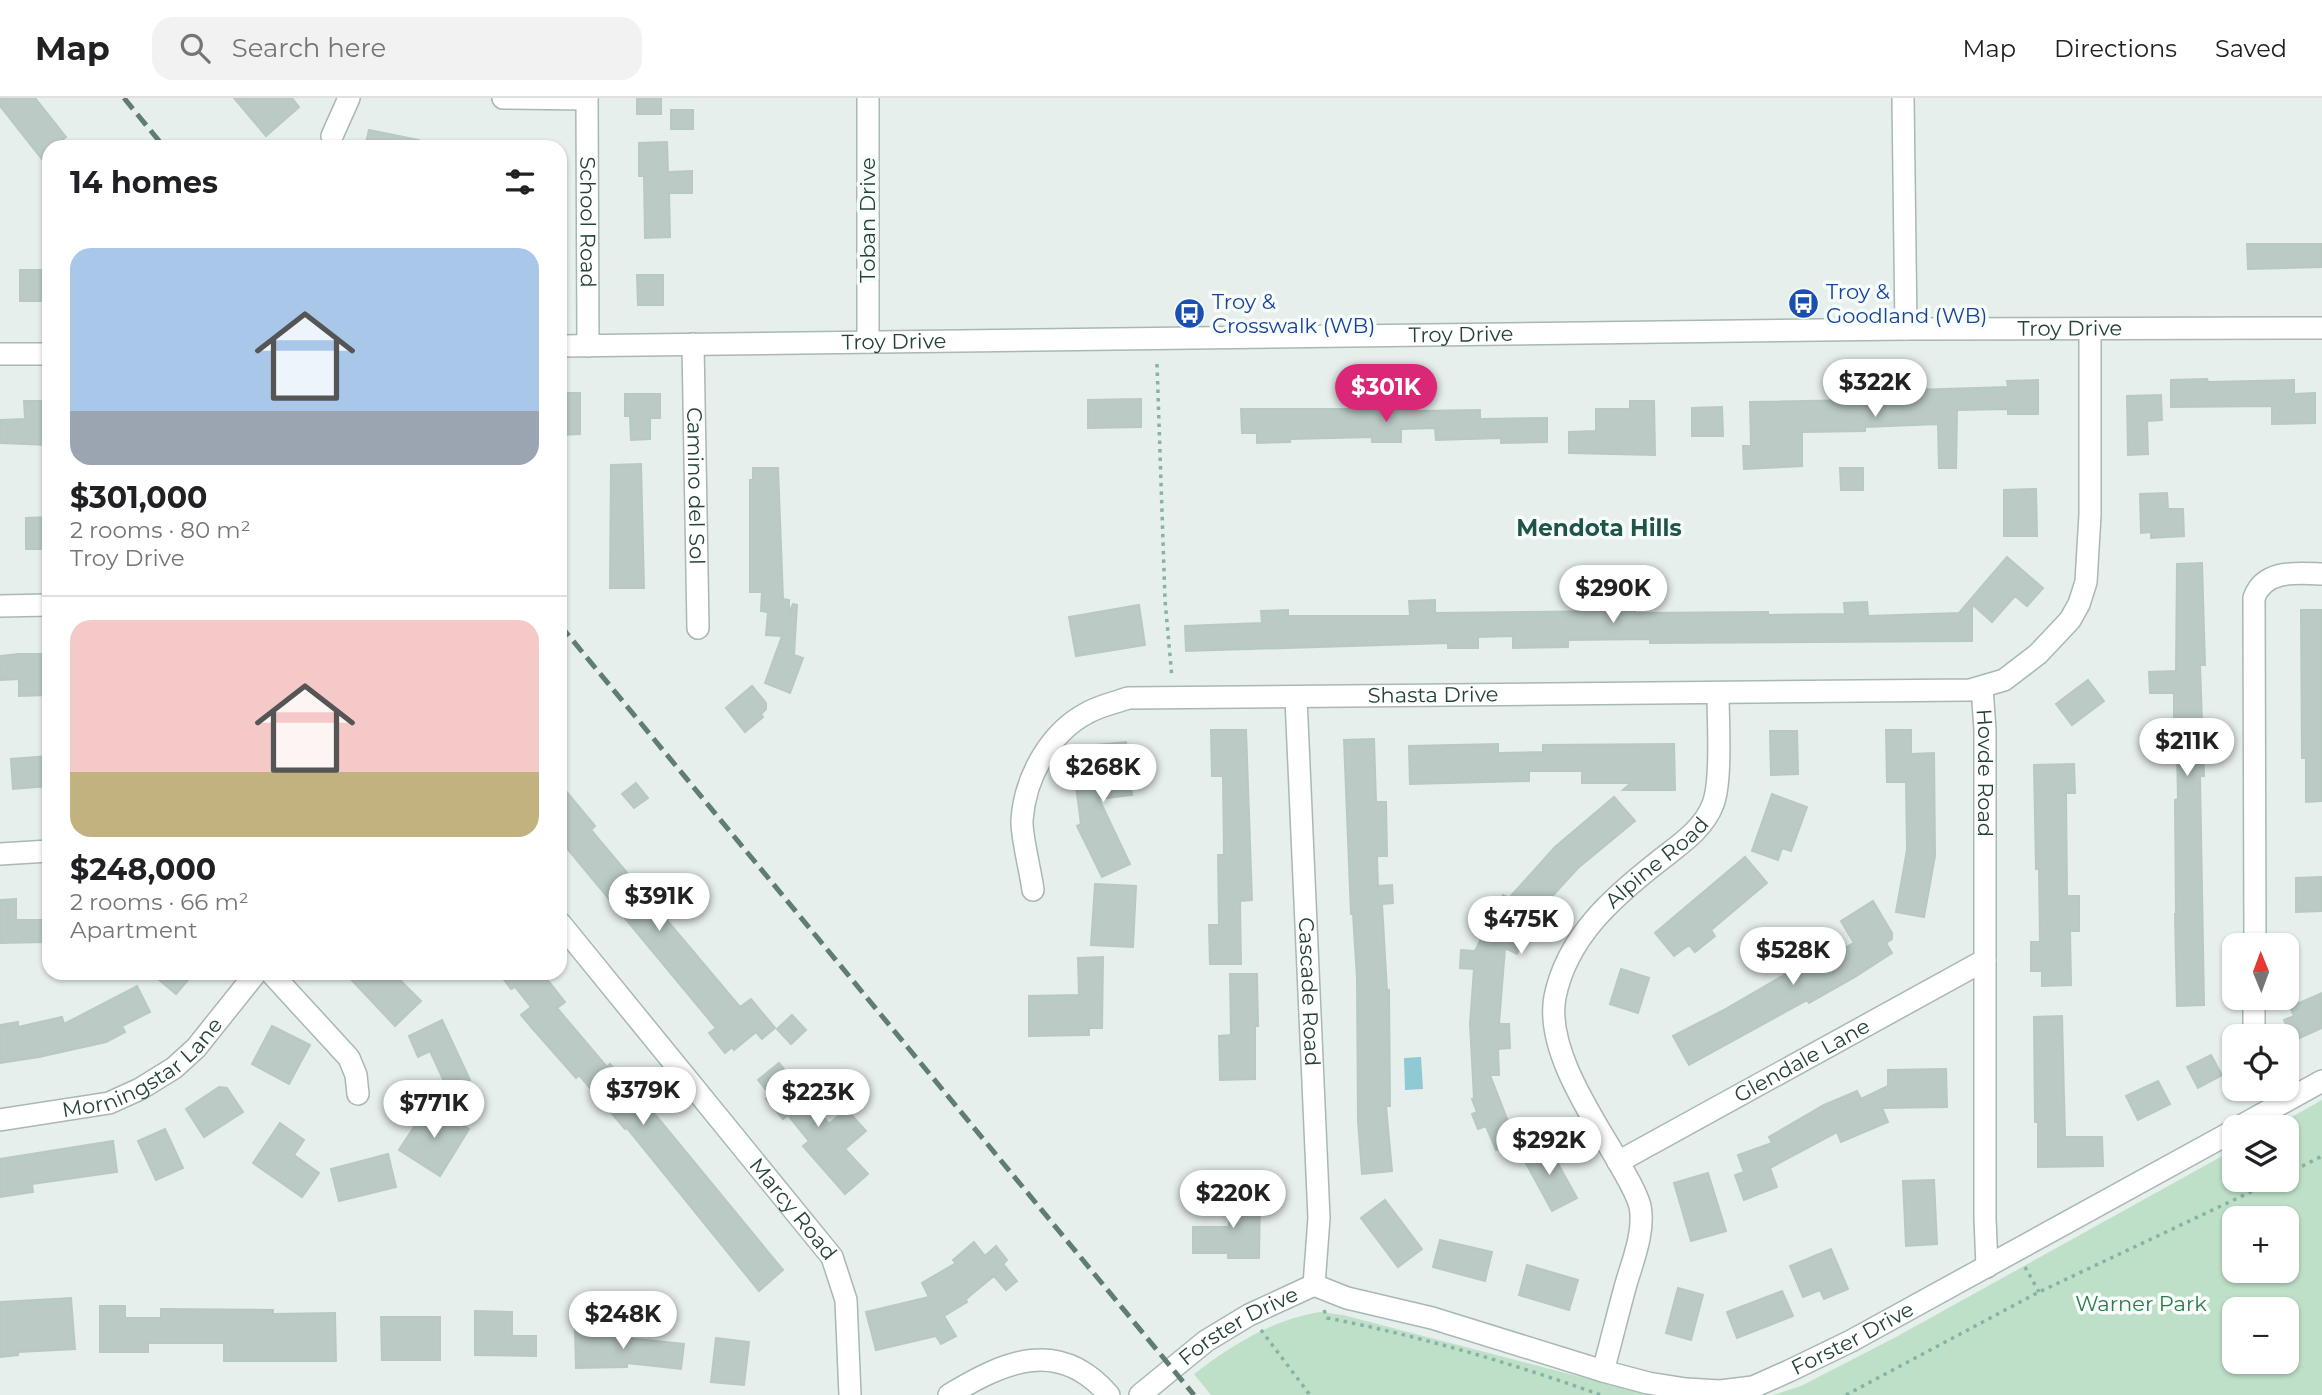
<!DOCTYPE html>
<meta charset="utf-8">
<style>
body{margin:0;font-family:Montserrat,sans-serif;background:#f2f2f2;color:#202124;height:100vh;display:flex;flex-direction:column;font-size:26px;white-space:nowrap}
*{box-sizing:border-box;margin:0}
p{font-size:23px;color:#757577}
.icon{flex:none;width:38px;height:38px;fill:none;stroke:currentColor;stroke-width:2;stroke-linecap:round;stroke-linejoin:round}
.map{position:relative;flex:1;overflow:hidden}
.side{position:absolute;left:42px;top:42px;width:525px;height:840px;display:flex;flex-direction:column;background:#fff;border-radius:21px;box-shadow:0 2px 5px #0004}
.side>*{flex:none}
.needle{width:46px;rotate:359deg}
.controls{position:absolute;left:2222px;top:835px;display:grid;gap:14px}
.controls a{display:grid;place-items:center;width:77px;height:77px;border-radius:14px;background:#fff;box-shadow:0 2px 5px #0004;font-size:35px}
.price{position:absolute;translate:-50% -60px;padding:0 16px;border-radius:24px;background:#fff;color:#222;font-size:23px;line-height:46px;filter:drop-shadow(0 2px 4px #0008)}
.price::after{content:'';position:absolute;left:50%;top:42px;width:21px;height:16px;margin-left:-10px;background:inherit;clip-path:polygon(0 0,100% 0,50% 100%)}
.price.selected{background:#db2777;color:#fff}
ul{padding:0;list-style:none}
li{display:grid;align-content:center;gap:14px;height:371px;padding:0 28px}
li+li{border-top:2px solid #e0e0e0}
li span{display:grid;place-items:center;height:217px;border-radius:21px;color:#555}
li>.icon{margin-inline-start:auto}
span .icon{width:126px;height:126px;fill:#fffc;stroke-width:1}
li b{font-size:30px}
h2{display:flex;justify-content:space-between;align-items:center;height:84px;padding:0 28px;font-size:30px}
header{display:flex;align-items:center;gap:42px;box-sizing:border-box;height:98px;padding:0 35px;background:#fff;border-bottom:2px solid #e0e0e0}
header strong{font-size:33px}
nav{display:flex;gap:38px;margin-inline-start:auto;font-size:24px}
.search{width:490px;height:63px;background:#f2f2f2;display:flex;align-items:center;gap:18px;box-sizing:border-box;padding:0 24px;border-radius:21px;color:#757577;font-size:26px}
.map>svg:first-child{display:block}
.green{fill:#bfe0c8;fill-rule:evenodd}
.water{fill:#8ec9d4}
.building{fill:#bbcac4;stroke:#b8c9c2;stroke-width:2}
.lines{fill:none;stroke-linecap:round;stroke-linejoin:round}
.minor-casing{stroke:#a8b8b2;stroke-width:24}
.path{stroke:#86b3a5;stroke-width:3.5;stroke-dasharray:3.5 5;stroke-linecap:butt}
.minor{stroke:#fff;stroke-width:21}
.rail{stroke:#5f7d75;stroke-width:5;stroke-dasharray:14 7;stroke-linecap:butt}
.labels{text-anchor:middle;stroke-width:7;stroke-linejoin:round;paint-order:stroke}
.street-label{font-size:21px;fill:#24423a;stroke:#f7fbf9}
.transit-label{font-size:21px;fill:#164399;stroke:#f7fbf9;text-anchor:start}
.park-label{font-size:21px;fill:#2d7a4b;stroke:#f7fbf9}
.neighbourhood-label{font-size:23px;font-weight:bold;fill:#1f5548;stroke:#f7fbf9}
</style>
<header>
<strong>Map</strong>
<div class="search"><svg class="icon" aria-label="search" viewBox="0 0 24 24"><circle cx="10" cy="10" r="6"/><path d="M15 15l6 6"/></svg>Search here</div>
<nav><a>Map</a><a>Directions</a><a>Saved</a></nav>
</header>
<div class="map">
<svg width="2322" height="1297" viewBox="0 0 2322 1297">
<rect width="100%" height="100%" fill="#e6efeb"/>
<path class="green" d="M 2322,1002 L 2322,1297 L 1773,1297 L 1801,1288 L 1896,1239 L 2235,1051 L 2235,1082 L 2287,1082 L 2287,1029 L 2274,1029 ZM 2235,1120 L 2287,1120 L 2287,1172 L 2235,1172 ZM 2235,1211 L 2287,1211 L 2287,1264 L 2235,1264 Z
M 1320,1214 L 1343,1217 L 1650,1297 L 1211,1297 L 1194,1276 C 1233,1247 1271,1222 1320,1214 Z"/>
<path class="water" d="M 1421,959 L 1423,991 L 1405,992 L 1404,960 Z"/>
<path class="building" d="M 0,0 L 35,0 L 66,39 L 53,49 L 49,49 L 49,70 L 0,8 Z
M 234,0 L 292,0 L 299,9 L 266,38 Z
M 637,0 L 661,0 L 661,16 L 637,16 Z
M 671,12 L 693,12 L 693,31 L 671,31 Z
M 369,32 L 419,42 L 419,49 L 365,49 Z
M 667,44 L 668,74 L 692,73 L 692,95 L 669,95 L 670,139 L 645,140 L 644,78 L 639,78 L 639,45 Z
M 2247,146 L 2322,146 L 2322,169 L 2248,171 Z
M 20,172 L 49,172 L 49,203 L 20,203 Z
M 637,177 L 663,177 L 663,207 L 638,207 Z
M 2207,281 L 2208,284 L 2294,282 L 2294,296 L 2315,295 L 2315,325 L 2272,326 L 2272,308 L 2171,309 L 2171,282 Z
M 2038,282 L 2038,316 L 2008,316 L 2008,311 L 1957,312 L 1956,370 L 1939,370 L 1938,326 L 1865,329 L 1865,333 L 1802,334 L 1802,368 L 1744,371 L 1743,348 L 1751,348 L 1750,304 L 1913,301 L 1913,292 L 2008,289 L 2007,283 Z
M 560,295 L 580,295 L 580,336 L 560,337 Z
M 625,296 L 660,296 L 660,320 L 650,320 L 650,341 L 631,342 L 630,318 L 625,318 Z
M 2161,297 L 2162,322 L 2147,323 L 2148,356 L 2128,357 L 2127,298 Z
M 1141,301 L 1141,329 L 1088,330 L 1088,302 Z
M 24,303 L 49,303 L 49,347 L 0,345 L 0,322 L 25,321 Z
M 1630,303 L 1654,303 L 1655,357 L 1569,355 L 1569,334 L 1596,333 L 1596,311 L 1630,311 Z
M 1413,304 L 1413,313 L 1480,312 L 1480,321 L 1547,320 L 1547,344 L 1501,345 L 1501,340 L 1436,342 L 1435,330 L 1401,331 L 1401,344 L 1372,344 L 1372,339 L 1290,341 L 1290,344 L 1257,345 L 1257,335 L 1242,335 L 1241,311 L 1372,311 L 1371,305 Z
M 1722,309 L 1723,338 L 1692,338 L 1692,310 Z
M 641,366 L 644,490 L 610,490 L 611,367 Z
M 753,370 L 778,370 L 783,501 L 789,502 L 789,515 L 793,506 L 797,507 L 794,557 L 803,560 L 790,595 L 765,585 L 782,538 L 766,537 L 768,514 L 761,513 L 762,494 L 750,494 L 750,382 L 753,382 Z
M 1840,370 L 1863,370 L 1863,392 L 1841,392 Z
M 2036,391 L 2037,438 L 2004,438 L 2004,392 Z
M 2167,395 L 2168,411 L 2183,411 L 2184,438 L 2151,440 L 2151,434 L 2141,435 L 2140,396 Z
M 49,419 L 49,451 L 26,451 L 26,420 Z
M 2007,459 L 2043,490 L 2027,508 L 2015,498 L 1992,524 L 1972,506 L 1972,543 L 1650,545 L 1650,541 L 1568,542 L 1568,549 L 1513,550 L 1513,538 L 1478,539 L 1478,550 L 1448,550 L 1448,545 L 1186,553 L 1185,528 L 1262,525 L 1261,513 L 1288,512 L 1288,518 L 1410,518 L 1409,503 L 1435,502 L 1435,515 L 1635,513 L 1635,515 L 1768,514 L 1768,517 L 1845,516 L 1844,505 L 1867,504 L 1868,518 L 1959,515 Z
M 2202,465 L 2205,567 L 2200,567 L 2204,678 L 2200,678 L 2204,907 L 2177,908 L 2175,816 L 2176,816 L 2175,702 L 2178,701 L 2177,654 L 2148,655 L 2147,632 L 2174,632 L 2174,595 L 2150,595 L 2149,574 L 2176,573 L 2177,466 Z
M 1139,507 L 1145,547 L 1076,558 L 1069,519 Z
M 2301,512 L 2322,512 L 2322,703 L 2306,704 L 2306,660 L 2302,660 Z
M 19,556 L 49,556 L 49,597 L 19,598 L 19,581 L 0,582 L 0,558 Z
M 2088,582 L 2104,603 L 2072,627 L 2056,606 Z
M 752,588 L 766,605 L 766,611 L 761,616 L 763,619 L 745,634 L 726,610 Z
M 1211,632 L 1246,632 L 1252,802 L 1240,803 L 1241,866 L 1210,866 L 1209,827 L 1219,827 L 1218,757 L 1224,757 L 1223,678 L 1212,678 Z
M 1886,632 L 1911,632 L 1911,656 L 1934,655 L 1935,758 L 1924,819 L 1896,814 L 1907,752 L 1906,684 L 1887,684 Z
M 1770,633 L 1797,633 L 1798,676 L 1771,677 Z
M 1374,641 L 1376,704 L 1386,704 L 1387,758 L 1377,758 L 1378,788 L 1392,787 L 1393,805 L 1382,806 L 1387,893 L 1389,892 L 1390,1008 L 1386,1008 L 1392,1073 L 1362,1076 L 1358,1023 L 1357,880 L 1353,816 L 1351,816 L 1344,642 Z
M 1126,644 L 1132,697 L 1099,701 L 1130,766 L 1102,779 L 1077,728 L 1081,726 L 1073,665 L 1099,662 L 1097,647 Z
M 1498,646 L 1498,655 L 1543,654 L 1543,647 L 1674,646 L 1675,692 L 1623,692 L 1631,685 L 1582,685 L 1582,673 L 1529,673 L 1529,683 L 1410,686 L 1409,648 Z
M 49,658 L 49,688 L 13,691 L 11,661 Z
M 2074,666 L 2075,695 L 2066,695 L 2067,798 L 2079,798 L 2079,833 L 2070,833 L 2071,887 L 2042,888 L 2042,873 L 2031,873 L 2031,844 L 2040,844 L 2039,771 L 2036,771 L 2034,667 Z
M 636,685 L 648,700 L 634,710 L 622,696 Z
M 560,686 L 595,728 L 591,732 L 740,909 L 751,901 L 775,930 L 762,941 L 756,934 L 734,952 L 732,949 L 725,955 L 709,935 L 716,930 L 560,742 Z
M 1772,696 L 1807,709 L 1791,753 L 1782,750 L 1778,762 L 1752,753 Z
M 1614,699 L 1635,723 L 1578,770 L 1535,817 L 1517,856 L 1505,850 L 1499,926 L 1509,926 L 1510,950 L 1498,951 L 1499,977 L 1490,977 L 1516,1044 L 1496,1052 L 1486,1028 L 1478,1031 L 1472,1016 L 1477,1014 L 1472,1001 L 1474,1000 L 1470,926 L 1474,871 L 1460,870 L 1461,852 L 1475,853 L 1503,797 L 1509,800 L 1555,749 Z
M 1745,759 L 1767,785 L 1711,832 L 1715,838 L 1695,854 L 1689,847 L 1674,858 L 1655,835 Z
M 2322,779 L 2322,813 L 2296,814 L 2296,780 Z
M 1095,786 L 1136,788 L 1133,849 L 1091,847 Z
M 16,801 L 16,822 L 45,822 L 45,844 L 0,845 L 0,802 Z
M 1873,803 L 1892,835 L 1892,841 L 1886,845 L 1892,855 L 1855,879 L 1809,905 L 1807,902 L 1689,967 L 1673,938 L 1722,913 L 1791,873 L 1788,866 L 1808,855 L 1814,866 L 1854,845 L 1841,823 Z
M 1103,859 L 1102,930 L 1089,930 L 1089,937 L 1029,938 L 1029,898 L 1079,897 L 1078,860 Z
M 1621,871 L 1649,880 L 1638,915 L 1610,906 Z
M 151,875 L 194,875 L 176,896 Z
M 345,875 L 393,875 L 421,903 L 395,928 Z
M 499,875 L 545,875 L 543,876 L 565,904 L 557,910 L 607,969 L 610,966 L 658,1020 L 783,1172 L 759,1193 L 627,1030 L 625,1031 L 579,977 L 576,980 L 532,930 L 521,917 L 531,909 L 515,889 L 511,891 Z
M 1230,876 L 1257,876 L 1258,928 L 1255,928 L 1255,981 L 1220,982 L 1219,938 L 1231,937 Z
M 137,888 L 150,914 L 122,928 L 125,934 L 106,944 L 39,959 L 0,965 L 0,927 L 18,924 L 18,929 L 62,919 L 64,926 Z
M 2322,895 L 2322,930 L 2293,943 L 2284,922 L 2294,918 L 2290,909 Z
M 792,917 L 806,932 L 791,946 L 777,931 Z
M 2062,918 L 2065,1039 L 2102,1039 L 2103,1068 L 2038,1069 L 2038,1024 L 2035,1024 L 2034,919 Z
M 442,922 L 470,982 L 448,992 L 430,953 L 418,959 L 409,938 Z
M 272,928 L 310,947 L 289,986 L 252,966 Z
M 2211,957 L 2222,977 L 2198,990 L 2187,969 Z
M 779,965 L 829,1026 L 846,1011 L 866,1033 L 845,1051 L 868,1076 L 845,1096 L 803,1048 L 809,1043 L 788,1017 L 783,1021 L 766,1001 L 771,998 L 758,982 Z
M 1946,971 L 1947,1009 L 1882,1010 L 1888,1024 L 1841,1044 L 1837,1034 L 1770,1070 L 1777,1089 L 1744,1102 L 1735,1077 L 1744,1074 L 1738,1057 L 1772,1045 L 1769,1039 L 1824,1007 L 1857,993 L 1861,1001 L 1888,988 L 1888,972 Z
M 2158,983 L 2170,1006 L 2138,1022 L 2126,998 Z
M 219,989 L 227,990 L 243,1014 L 204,1039 L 186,1011 Z
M 427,1009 L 432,1009 L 469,1031 L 440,1078 L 399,1052 Z
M 280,1025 L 304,1042 L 294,1057 L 319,1075 L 302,1099 L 253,1065 Z
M 165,1031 L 183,1070 L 156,1082 L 138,1043 Z
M 113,1043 L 117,1074 L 32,1086 L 33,1094 L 0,1099 L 0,1061 Z
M 1546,1044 L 1577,1100 L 1552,1113 L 1522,1058 Z
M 388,1056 L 396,1089 L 339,1103 L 331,1071 Z
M 1708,1075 L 1726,1133 L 1691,1143 L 1674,1085 Z
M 1934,1082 L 1937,1146 L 1906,1148 L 1903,1083 Z
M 1229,1096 L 1260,1096 L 1259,1160 L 1228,1160 L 1228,1155 L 1193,1155 L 1193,1129 L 1229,1129 Z
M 1385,1102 L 1422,1151 L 1398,1169 L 1361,1120 Z
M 1440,1142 L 1492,1154 L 1485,1183 L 1433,1169 Z
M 974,1144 L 985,1158 L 996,1148 L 1007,1162 L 1003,1166 L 1017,1183 L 1006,1192 L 994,1178 L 966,1201 L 967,1204 L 944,1218 L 956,1238 L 941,1246 L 936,1238 L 876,1252 L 866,1214 L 929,1199 L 922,1185 L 956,1165 L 953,1162 Z
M 1831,1151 L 1848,1191 L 1824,1201 L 1820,1192 L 1803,1199 L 1790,1168 Z
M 1527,1167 L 1578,1182 L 1569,1212 L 1519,1197 Z
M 1678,1190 L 1703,1197 L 1691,1242 L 1666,1235 Z
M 1782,1193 L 1793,1218 L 1737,1240 L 1727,1214 Z
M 71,1200 L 75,1251 L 18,1254 L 18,1257 L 0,1259 L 0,1204 Z
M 100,1208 L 125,1208 L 125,1220 L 161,1220 L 161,1211 L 273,1212 L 273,1216 L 335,1215 L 336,1263 L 224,1263 L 224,1245 L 148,1245 L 148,1254 L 100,1254 Z
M 475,1213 L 512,1214 L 512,1238 L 536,1238 L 536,1258 L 475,1257 Z
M 381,1219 L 440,1219 L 440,1262 L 382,1262 Z
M 604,1228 L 604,1238 L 627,1238 L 627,1240 L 684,1246 L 681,1271 L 627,1265 L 627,1269 L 576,1270 L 575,1229 Z
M 716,1240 L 749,1244 L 744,1287 L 711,1284 Z"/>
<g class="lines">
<defs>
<g id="minor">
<path d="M 503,0 L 587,1"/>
<path id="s1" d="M 587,0 L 588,248"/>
<path d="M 868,0 L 868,244"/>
<path d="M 1903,0 L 1906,231"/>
<path d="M 332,38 L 349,0"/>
<path id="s2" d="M 693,246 L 698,530"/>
<path id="s3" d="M 560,248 L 1906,231 L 2322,230"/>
<path d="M 0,256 L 49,256"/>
<path d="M 0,508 L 49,507"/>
<path id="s4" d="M 1982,589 L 1985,632 L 1985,1120 L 1987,1169"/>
<path id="s5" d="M 1296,600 L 1319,1120 L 1314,1187"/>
<path d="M 0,756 L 49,753"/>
<path id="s6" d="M 1033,792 C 1031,775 1021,737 1022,722 C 1025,680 1049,635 1087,615 C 1099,608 1114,605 1128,600 L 1970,592 L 2004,582 L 2038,556 L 2070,522 L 2079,506 L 2086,484 L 2090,417 L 2090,231"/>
<path id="s7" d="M 560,825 L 832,1159 L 846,1202 L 850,1297"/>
<path d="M 2255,847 L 2254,500 C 2264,471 2297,475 2322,476"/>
<path d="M 271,875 L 349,960 L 356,977 L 358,996"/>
<path d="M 2254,938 L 2254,900"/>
<path id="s8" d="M 0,1022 L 109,1005 L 140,991 L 174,970 L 196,950 L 256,875"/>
<path d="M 2239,1029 L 2322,983"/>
<path id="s9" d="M 1618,1064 L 1985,862"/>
<path id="s10" d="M 1603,1273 C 1611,1244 1618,1215 1626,1186 C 1633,1162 1645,1133 1640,1108 C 1636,1093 1626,1078 1619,1065 C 1594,1021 1545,952 1555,899 C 1567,839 1613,799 1659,763 C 1679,747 1704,731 1713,706 C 1722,683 1718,622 1718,595"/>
<path d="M 949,1297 C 1005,1263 1059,1239 1109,1297"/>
<path id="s11" d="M 1140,1297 L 1206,1243 L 1249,1217 L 1314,1187 L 1347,1200 L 1432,1220 L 1603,1273 L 1648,1285 L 1686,1291 L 1720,1293 L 1753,1289 L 1789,1273 L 1851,1243 L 2235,1032"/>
</g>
</defs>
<use href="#minor" class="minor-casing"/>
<path class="path" d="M 1157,266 L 1165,502 L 1172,580
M 2287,1076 L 2322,1058
M 2025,1169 L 2039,1194
M 1324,1212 L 1327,1220 C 1417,1237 1514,1266 1601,1297
M 1261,1232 L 1310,1297
M 1846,1297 L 2037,1195 L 2276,1082"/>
<use href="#minor" class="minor"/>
<path class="rail" d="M 124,0 L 164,49
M 560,527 L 1194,1297"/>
</g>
<defs>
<symbol id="bus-disc" viewBox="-11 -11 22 22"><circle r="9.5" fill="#1a4fb4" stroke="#f7fbf9"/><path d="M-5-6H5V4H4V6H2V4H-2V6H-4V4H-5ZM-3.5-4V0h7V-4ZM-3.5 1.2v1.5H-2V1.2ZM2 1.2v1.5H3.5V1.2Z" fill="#fff"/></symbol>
</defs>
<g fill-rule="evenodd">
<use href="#bus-disc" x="1786" y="188" width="35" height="35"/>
<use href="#bus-disc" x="1172" y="198" width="35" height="35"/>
</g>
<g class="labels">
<g class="street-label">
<text transform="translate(868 122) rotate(-90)" y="7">Toban Drive</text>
<text dy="7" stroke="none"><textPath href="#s1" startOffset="124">School Road</textPath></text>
<text dy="7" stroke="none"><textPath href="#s3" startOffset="1510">Troy Drive</textPath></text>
<text dy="7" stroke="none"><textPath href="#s3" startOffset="901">Troy Drive</textPath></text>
<text dy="7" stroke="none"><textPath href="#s3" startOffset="334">Troy Drive</textPath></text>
<text dy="7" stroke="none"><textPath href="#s2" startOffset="142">Camino del Sol</textPath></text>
<text dy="7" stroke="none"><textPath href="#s6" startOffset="550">Shasta Drive</textPath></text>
<text dy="7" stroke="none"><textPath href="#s4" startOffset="86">Hovde Road</textPath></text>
<text dy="7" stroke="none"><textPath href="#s10" startOffset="572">Alpine Road</textPath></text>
<text dy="7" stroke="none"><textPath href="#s5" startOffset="294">Cascade Road</textPath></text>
<text dy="7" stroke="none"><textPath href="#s8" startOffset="156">Morningstar Lane</textPath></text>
<text dy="7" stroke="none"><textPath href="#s9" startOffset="210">Glendale Lane</textPath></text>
<text dy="7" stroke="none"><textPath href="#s7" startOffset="369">Marcy Road</textPath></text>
<text dy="7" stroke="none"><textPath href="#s11" startOffset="121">Forster Drive</textPath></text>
<text dy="7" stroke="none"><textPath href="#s11" startOffset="772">Forster Drive</textPath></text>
</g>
<g class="transit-label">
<text x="1826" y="201">Troy &amp;<tspan x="1826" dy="24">Goodland (WB)</tspan></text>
<text x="1212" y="211">Troy &amp;<tspan x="1212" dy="24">Crosswalk (WB)</tspan></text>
</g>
<g class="park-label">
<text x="2141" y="1213">Warner Park</text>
</g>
<g class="neighbourhood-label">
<text x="1599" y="438">Mendota Hills</text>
</g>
</g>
</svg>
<div class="controls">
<a><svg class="needle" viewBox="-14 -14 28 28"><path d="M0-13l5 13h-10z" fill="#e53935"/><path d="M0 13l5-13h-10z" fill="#757577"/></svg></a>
<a><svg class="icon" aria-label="locate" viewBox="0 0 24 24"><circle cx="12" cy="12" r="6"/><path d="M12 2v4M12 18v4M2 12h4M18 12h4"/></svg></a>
<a><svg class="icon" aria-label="layers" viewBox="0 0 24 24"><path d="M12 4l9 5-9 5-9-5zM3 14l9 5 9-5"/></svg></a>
<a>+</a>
<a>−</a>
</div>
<b class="price" style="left:1875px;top:321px">$322K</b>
<b class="price selected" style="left:1386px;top:326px">$301K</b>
<b class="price" style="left:1613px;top:527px">$290K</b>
<b class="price" style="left:2187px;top:680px">$211K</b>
<b class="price" style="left:1103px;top:706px">$268K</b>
<b class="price" style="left:659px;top:835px">$391K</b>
<b class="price" style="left:1521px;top:858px">$475K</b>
<b class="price" style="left:1793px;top:889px">$528K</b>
<b class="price" style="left:643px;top:1029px">$379K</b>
<b class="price" style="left:818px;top:1031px">$223K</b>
<b class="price" style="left:434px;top:1042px">$771K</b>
<b class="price" style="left:1549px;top:1079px">$292K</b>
<b class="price" style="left:1233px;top:1132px">$220K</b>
<b class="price" style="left:623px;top:1253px">$248K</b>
<section class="side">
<h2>14 homes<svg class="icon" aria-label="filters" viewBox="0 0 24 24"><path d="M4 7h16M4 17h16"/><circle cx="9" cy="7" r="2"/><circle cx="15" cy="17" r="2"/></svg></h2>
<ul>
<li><span style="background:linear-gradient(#a9c7e8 75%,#9aa5b1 0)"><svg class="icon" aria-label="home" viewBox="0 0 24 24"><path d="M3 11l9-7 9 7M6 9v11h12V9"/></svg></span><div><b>$301,000</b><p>2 rooms · 80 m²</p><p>Troy Drive</p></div></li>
<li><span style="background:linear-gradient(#f6c9c9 70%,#c2b280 0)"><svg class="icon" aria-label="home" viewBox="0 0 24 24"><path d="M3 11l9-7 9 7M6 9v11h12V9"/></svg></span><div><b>$248,000</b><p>2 rooms · 66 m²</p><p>Apartment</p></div></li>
</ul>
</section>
</div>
